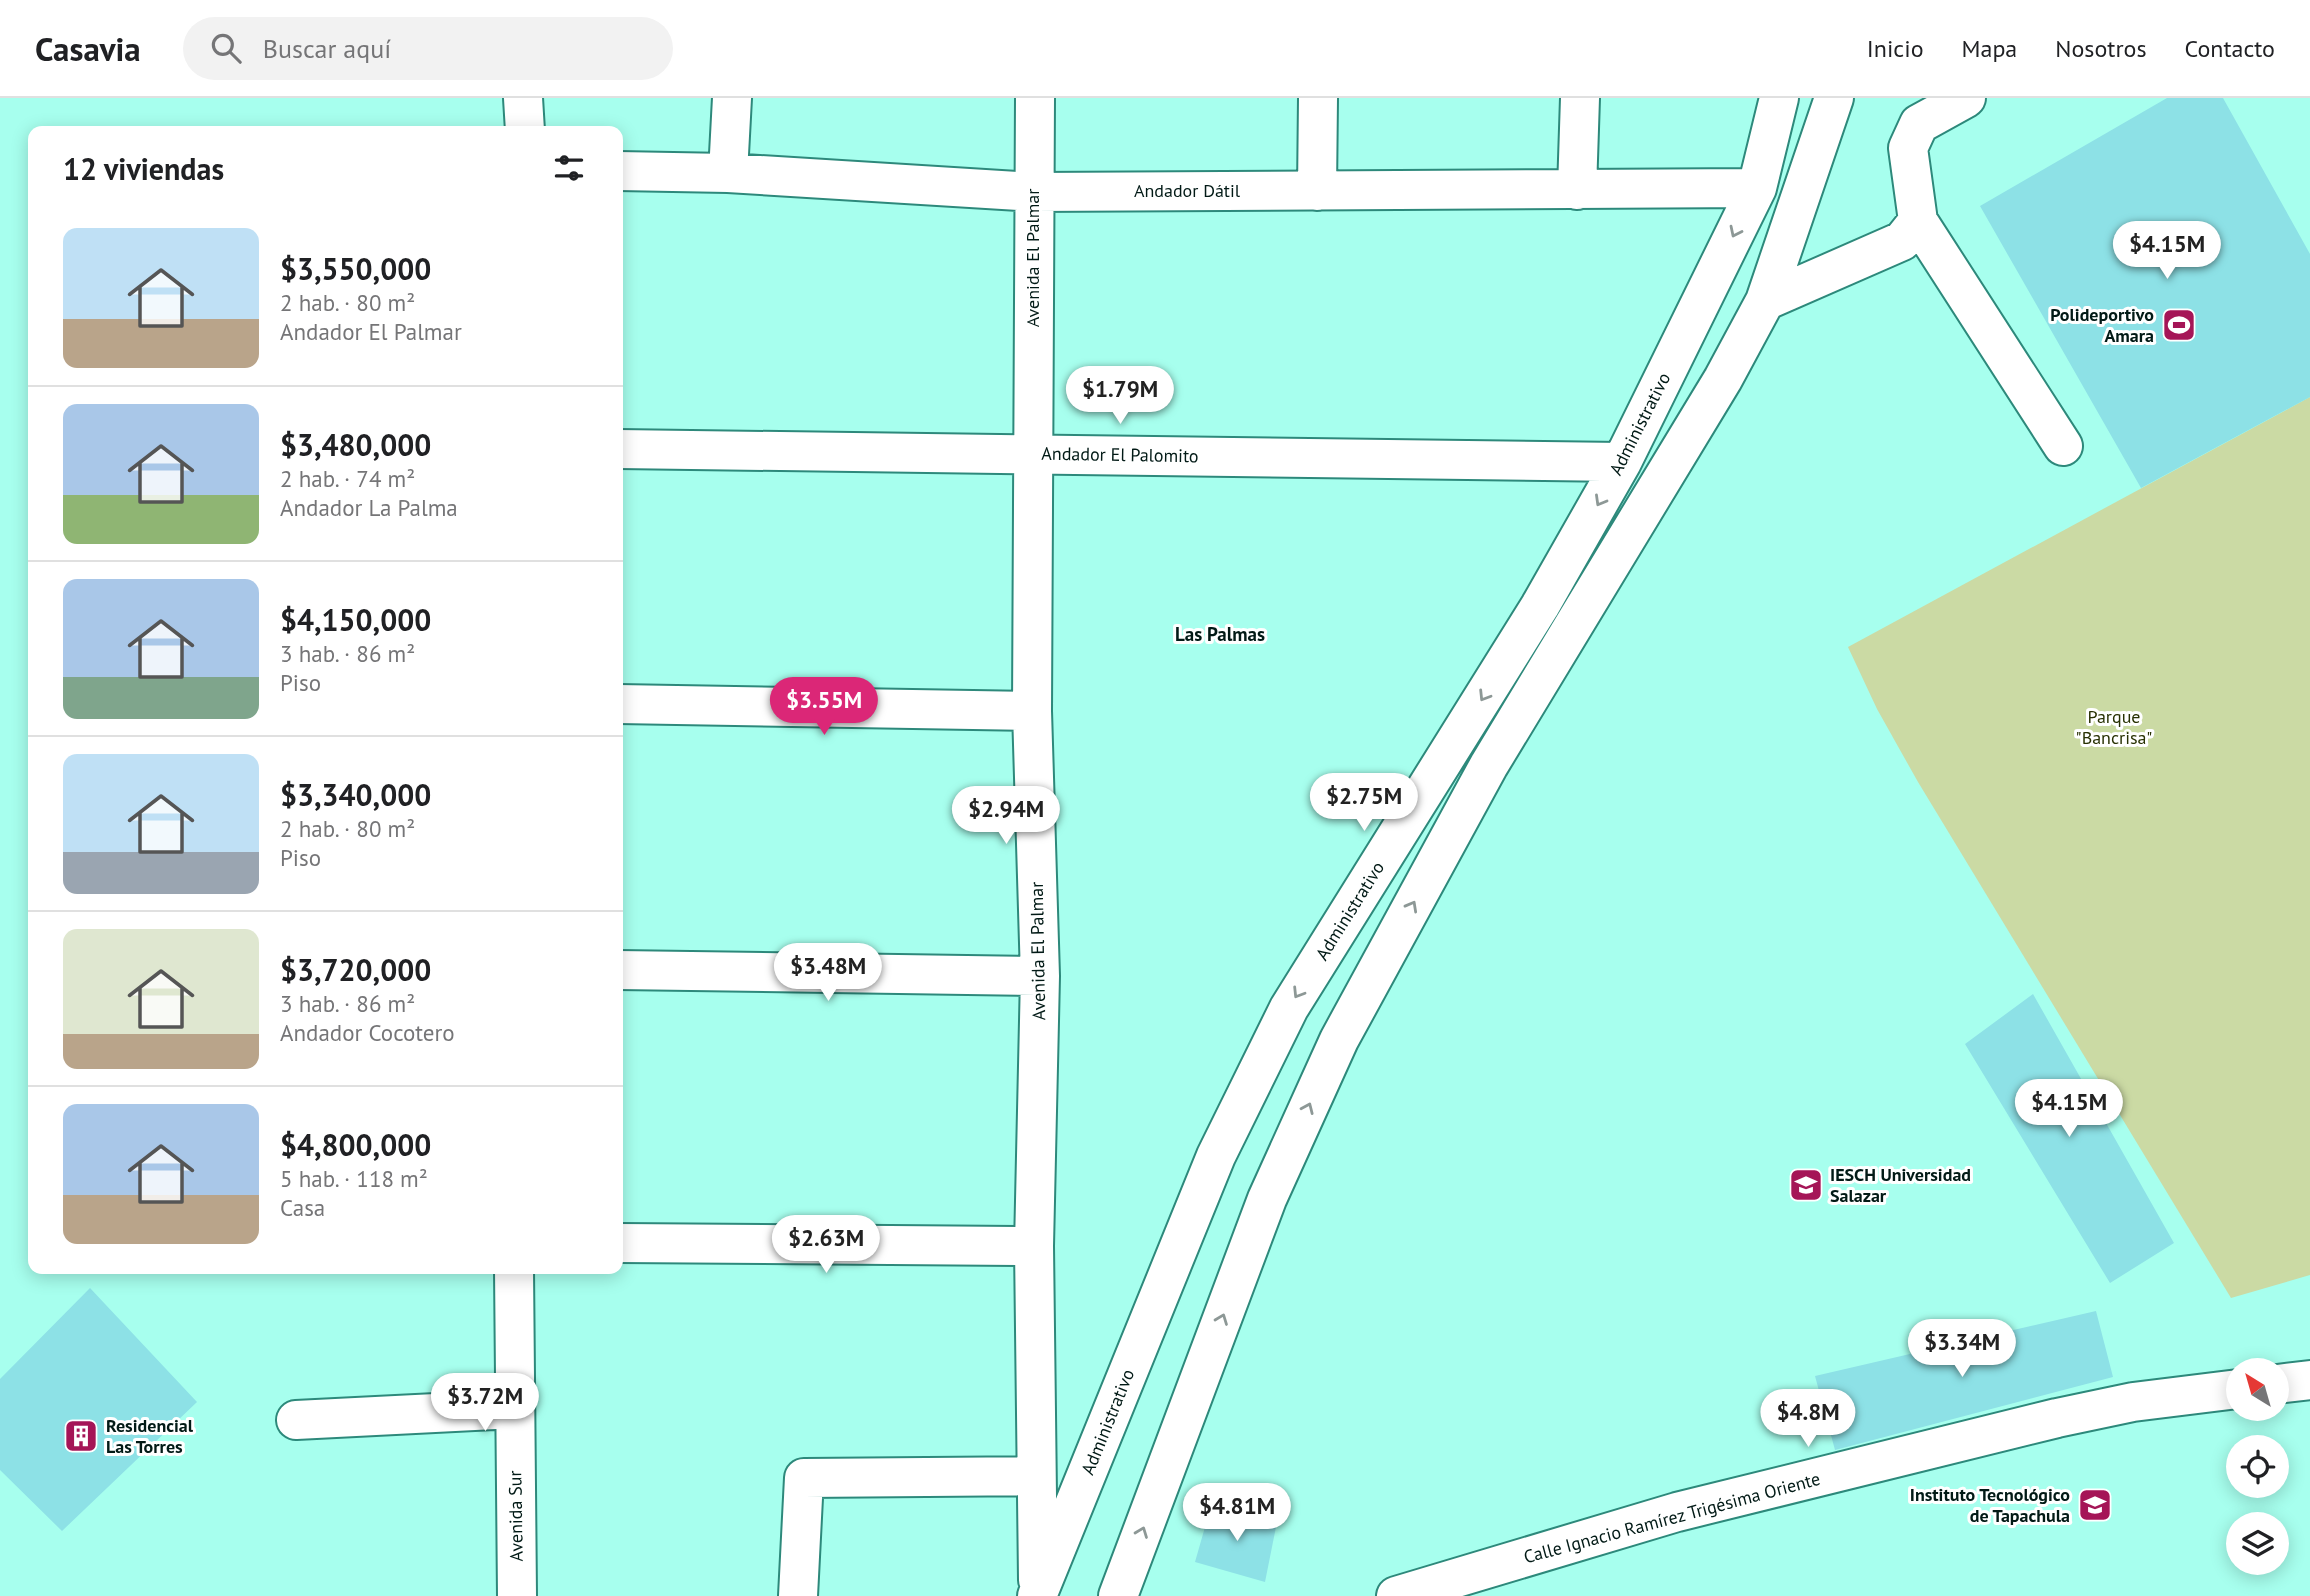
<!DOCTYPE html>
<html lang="es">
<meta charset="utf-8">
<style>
body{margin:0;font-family:"PT Sans",sans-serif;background:#f2f2f2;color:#202124;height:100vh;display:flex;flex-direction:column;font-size:26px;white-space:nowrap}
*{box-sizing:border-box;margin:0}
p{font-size:23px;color:#757577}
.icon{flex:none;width:38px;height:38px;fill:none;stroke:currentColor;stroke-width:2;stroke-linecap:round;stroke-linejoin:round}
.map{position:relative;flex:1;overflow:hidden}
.sheet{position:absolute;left:28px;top:28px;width:595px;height:1148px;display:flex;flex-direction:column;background:#fff;border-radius:14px;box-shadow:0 4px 18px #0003}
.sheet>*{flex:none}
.needle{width:46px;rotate:323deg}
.controls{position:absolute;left:2226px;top:1260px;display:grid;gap:14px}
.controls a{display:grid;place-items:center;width:63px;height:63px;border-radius:50%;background:#fff;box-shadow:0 4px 18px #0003;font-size:35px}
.price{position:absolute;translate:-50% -60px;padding:0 16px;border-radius:24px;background:#fff;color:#222;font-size:23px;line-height:46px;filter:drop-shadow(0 2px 4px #0008)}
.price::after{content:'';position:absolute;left:50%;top:42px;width:21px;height:16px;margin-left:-10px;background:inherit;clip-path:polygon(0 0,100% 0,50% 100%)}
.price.selected{background:#db2777;color:#fff}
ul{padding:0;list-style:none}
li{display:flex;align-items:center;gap:21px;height:175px;padding:0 35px}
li+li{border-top:2px solid #e0e0e0}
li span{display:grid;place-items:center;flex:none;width:196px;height:140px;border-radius:14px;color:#555}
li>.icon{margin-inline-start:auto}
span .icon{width:84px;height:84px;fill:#fffc;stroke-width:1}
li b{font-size:30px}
h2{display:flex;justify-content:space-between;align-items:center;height:84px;padding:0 35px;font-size:30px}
header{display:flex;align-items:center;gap:42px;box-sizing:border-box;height:98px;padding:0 35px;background:#fff;border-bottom:2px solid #e0e0e0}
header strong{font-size:33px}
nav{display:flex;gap:38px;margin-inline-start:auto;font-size:24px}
.search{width:490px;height:63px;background:#f2f2f2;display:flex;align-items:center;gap:18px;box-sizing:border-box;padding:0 24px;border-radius:38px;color:#757577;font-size:26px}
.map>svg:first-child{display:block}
.green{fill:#cbdaa4}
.building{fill:#8de1e6}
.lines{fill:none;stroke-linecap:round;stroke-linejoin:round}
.minor-casing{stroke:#2d897b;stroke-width:42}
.minor{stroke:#fff;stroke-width:38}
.oneway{stroke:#8d9896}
.labels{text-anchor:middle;stroke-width:6;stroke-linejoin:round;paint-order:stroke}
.street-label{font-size:18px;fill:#021a16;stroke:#fff}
.poi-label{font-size:18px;font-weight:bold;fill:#021a16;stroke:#fff;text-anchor:end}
.park-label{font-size:18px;fill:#283103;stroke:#fff}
.neighbourhood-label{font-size:19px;font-weight:bold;fill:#021a16;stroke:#fff}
</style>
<header>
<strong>Casavia</strong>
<div class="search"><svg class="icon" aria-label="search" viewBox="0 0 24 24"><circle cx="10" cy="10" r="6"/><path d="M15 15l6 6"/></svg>Buscar aquí</div>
<nav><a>Inicio</a><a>Mapa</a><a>Nosotros</a><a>Contacto</a></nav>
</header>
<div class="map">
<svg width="2310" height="1498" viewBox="0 0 2310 1498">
<rect width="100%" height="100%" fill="#a7ffee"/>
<path class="green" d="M 2310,299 L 2310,1177 L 2231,1200 L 1918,684 L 1877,611 L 1848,549 Z"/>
<path class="building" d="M 2167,0 L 2223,0 L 2310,156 L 2310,299 L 2141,390 L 1980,108 Z
M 2033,896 L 2174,1145 L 2110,1185 L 1965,946 Z
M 90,1190 L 197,1304 L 62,1433 L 0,1372 L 0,1281 Z
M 2096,1213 L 2113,1279 L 1835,1352 L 1815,1278 Z
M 1211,1408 L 1277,1424 L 1265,1484 L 1195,1464 Z"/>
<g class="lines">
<defs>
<path id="minor" d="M 523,0 L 525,33
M 1035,0 L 1032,613 L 1040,878 L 1034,1148 L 1038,1482
M 618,73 L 728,75 L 1033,94 L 1757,90
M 728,75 L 732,0
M 1577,92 L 1580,0
M 1317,93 L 1318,0
M 1918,123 L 2063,348
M 1765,203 L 1902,143 L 1918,123 L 1908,50 L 1919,26 L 1966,0
M 618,351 L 1622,364
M 618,606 L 1032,613
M 618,872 L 1040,878
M 618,1145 L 1034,1148
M 514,1171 L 517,1498
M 2277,1286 L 2310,1282
M 296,1322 L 514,1311
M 798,1498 L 804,1380 L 1035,1378
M 1037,1498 L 1216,1058 L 1289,910 L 1540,508 L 1622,364 L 1757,90 L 1779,0
M 1118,1498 L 1267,1101 L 1339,942 L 1489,667 L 1723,281 L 1765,203 L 1834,0
M 1396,1498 L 1677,1414 L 2057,1320 L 2133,1304 L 2238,1291"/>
</defs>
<use href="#minor" class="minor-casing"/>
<use href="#minor" class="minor"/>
</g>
<defs><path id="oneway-chevron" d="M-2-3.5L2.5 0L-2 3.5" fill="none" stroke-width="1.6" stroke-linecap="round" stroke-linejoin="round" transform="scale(1.75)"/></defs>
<g class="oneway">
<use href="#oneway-chevron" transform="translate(1735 134) rotate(116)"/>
<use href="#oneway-chevron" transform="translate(1600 403) rotate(120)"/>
<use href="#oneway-chevron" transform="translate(1484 598) rotate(122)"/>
<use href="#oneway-chevron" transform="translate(1412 808) rotate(-61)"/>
<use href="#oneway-chevron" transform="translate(1298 895) rotate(122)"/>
<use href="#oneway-chevron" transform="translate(1308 1010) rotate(-66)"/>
<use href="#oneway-chevron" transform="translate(1222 1221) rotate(-69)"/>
<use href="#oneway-chevron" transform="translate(1142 1434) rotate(-69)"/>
</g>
<defs>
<symbol id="stadium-square" viewBox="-11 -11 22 22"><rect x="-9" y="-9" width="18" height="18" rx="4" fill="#a51557" stroke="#fff"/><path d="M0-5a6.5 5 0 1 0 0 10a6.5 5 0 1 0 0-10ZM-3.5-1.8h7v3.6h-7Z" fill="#fff"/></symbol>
<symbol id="university-square" viewBox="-11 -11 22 22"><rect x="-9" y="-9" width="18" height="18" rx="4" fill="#a51557" stroke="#fff"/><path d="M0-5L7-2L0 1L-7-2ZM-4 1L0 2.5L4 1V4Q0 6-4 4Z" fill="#fff"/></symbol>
<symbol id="building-square" viewBox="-11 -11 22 22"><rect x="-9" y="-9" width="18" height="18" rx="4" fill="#a51557" stroke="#fff"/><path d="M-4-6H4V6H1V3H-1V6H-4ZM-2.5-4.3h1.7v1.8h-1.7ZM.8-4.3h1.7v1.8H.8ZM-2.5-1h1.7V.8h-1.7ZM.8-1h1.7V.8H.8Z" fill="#fff"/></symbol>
</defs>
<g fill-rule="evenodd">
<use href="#stadium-square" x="2160" y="208" width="38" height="38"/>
<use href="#university-square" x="1787" y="1068" width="38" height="38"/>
<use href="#building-square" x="62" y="1319" width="38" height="38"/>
<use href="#university-square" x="2076" y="1388" width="38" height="38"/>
</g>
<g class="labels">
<g class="street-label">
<text x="1187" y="99">Andador Dátil</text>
<text transform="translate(1033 160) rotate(-90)" y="6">Avenida El Palmar</text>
<text transform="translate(1640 326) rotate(-63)" y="6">Administrativo</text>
<text transform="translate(1120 357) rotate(1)" y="6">Andador El Palomito</text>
<text transform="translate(1350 813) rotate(-58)" y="6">Administrativo</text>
<text transform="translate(1038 853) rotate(-91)" y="6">Avenida El Palmar</text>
<text transform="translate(1108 1324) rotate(-68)" y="6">Administrativo</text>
<text transform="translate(516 1418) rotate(-91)" y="6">Avenida Sur</text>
<text transform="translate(1672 1420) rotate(-15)" y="6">Calle Ignacio Ramírez Trigésima Oriente</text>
</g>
<g class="poi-label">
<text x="2154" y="223">Polideportivo<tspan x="2154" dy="21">Amara</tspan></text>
<text x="1830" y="1083" text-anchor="start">IESCH Universidad<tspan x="1830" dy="21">Salazar</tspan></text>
<text x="106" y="1334" text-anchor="start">Residencial<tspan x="106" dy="21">Las Torres</tspan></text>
<text x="2070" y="1403">Instituto Tecnológico<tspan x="2070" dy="21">de Tapachula</tspan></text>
</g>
<g class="park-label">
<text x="2114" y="625">Parque<tspan x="2114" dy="21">"Bancrisa"</tspan></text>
</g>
<g class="neighbourhood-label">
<text x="1220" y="543">Las Palmas</text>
</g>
</g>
</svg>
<div class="controls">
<a><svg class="needle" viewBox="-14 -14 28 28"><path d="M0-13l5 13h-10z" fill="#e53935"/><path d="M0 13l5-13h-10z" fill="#757577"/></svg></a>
<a><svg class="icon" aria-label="locate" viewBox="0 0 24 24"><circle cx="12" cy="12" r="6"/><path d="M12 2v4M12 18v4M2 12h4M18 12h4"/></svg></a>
<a><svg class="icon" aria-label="layers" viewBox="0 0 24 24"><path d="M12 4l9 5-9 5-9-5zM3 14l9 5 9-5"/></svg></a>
</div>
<b class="price" style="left:2167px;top:183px">$4.15M</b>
<b class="price" style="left:1120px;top:328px">$1.79M</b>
<b class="price selected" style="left:824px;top:639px">$3.55M</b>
<b class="price" style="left:1364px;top:735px">$2.75M</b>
<b class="price" style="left:1006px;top:748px">$2.94M</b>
<b class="price" style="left:828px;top:905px">$3.48M</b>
<b class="price" style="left:2069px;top:1041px">$4.15M</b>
<b class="price" style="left:826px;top:1177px">$2.63M</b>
<b class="price" style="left:1962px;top:1281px">$3.34M</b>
<b class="price" style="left:485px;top:1335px">$3.72M</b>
<b class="price" style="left:1808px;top:1351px">$4.8M</b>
<b class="price" style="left:1237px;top:1445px">$4.81M</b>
<section class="sheet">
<h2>12 viviendas<svg class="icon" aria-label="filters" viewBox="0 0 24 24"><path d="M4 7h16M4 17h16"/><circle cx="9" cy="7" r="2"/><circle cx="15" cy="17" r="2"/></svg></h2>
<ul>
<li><span style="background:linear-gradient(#bfe0f5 65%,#b9a48a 0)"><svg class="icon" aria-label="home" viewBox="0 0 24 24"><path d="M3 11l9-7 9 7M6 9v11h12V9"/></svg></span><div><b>$3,550,000</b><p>2 hab. · 80 m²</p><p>Andador El Palmar</p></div></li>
<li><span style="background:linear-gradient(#a9c7e8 65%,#8fb573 0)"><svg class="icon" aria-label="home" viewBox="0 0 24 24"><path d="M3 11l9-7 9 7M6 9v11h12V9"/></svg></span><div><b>$3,480,000</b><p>2 hab. · 74 m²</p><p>Andador La Palma</p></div></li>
<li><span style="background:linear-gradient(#a9c7e8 70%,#7fa58c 0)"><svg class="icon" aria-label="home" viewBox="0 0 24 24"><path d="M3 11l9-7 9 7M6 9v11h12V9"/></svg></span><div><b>$4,150,000</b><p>3 hab. · 86 m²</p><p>Piso</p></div></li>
<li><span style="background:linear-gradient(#bfe0f5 70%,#9aa5b1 0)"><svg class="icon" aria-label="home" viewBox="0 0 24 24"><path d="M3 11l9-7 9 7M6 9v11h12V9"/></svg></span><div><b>$3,340,000</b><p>2 hab. · 80 m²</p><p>Piso</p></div></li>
<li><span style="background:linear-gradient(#dfe7d0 75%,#b9a48a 0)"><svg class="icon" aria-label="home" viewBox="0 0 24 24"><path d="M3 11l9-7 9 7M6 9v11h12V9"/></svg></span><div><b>$3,720,000</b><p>3 hab. · 86 m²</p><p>Andador Cocotero</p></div></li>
<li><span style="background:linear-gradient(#a9c7e8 65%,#b9a48a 0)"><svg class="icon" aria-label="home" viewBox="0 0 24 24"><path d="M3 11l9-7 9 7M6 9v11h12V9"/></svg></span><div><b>$4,800,000</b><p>5 hab. · 118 m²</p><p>Casa</p></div></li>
</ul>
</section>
</div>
